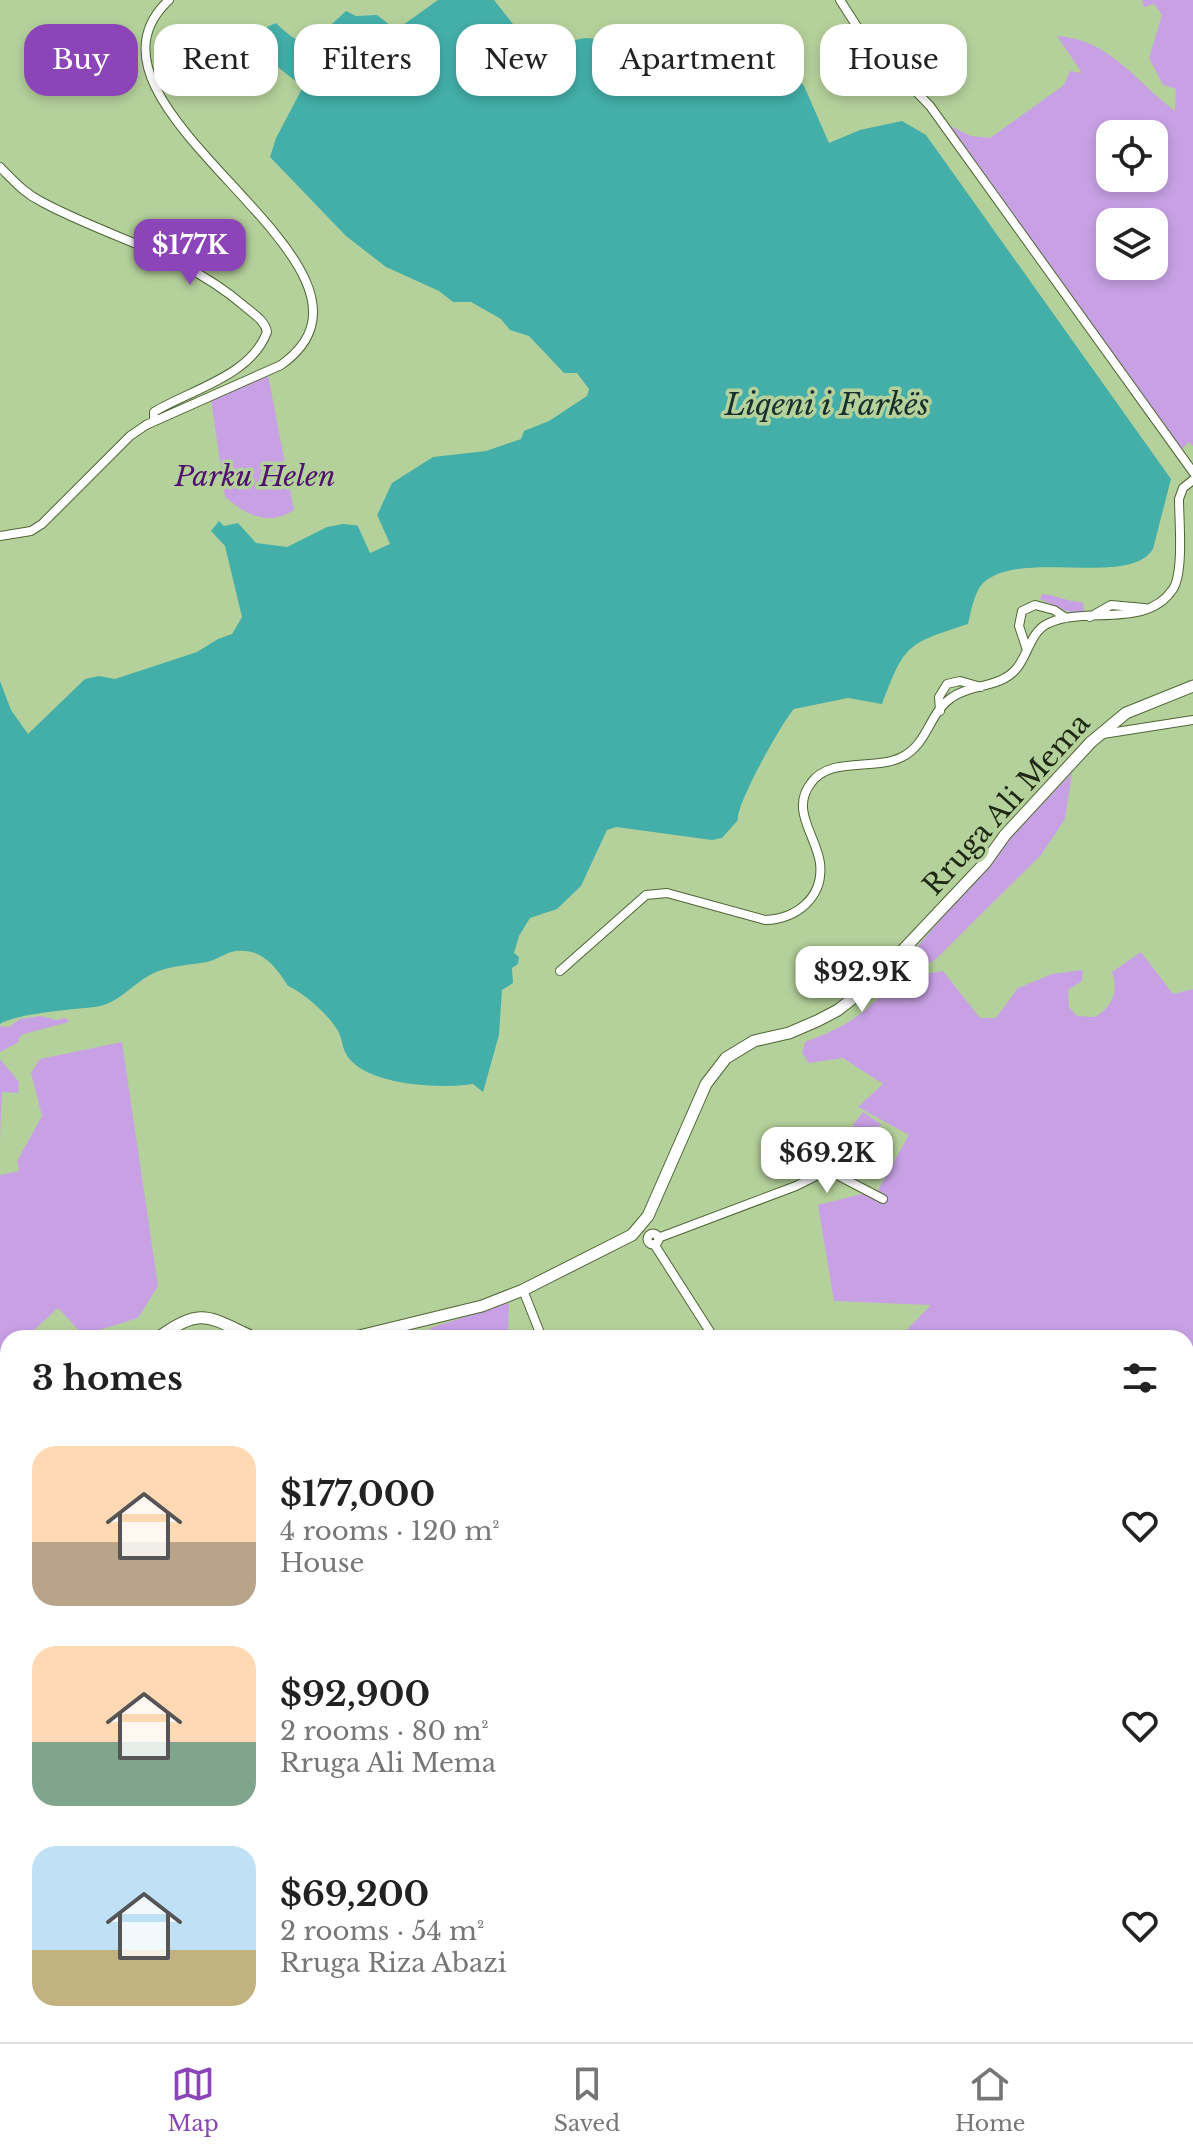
<!DOCTYPE html>
<meta charset="utf-8">
<style>
body{margin:0;font-family:"Libre Baskerville",serif;background:#f6f6f6;color:#222;height:100vh;display:flex;flex-direction:column;font-size:30px;white-space:nowrap}
*{box-sizing:border-box;margin:0}
p{font-size:26px;color:#767676}
.icon{flex:none;width:44px;height:44px;fill:none;stroke:currentColor;stroke-width:2;stroke-linecap:round;stroke-linejoin:round}
.map{position:relative;flex:1;overflow:hidden}
.side{position:absolute;left:0px;top:1330px;width:1194px;height:712px;display:flex;flex-direction:column;background:#fff;border-radius:24px 24px 0 0;box-shadow:0 4px 12px #0003}
.side>*{flex:none}
.banner{position:absolute;left:24px;top:24px;width:1146px;height:72px;display:flex;gap:16px}
.buttons{position:absolute;left:1096px;top:120px;display:grid;gap:16px}
.buttons a{display:grid;place-items:center;width:72px;height:72px;border-radius:16px;background:#fff;box-shadow:0 4px 12px #0003;font-size:40px}
.price{position:absolute;translate:-50% -68px;padding:0 18px;border-radius:16px;background:#fff;color:#222;font-size:26px;line-height:52px;filter:drop-shadow(0 2px 4px #0008)}
.price::after{content:'';position:absolute;left:50%;top:48px;width:24px;height:18px;margin-left:-12px;background:inherit;clip-path:polygon(0 0,100% 0,50% 100%)}
.price.current{background:#8c45b8;color:#fff}
ul{padding:0;list-style:none}
li{display:flex;align-items:center;gap:24px;height:200px;padding:0 32px}
li span{display:grid;place-items:center;flex:none;width:224px;height:160px;border-radius:24px;color:#555}
li>.icon{margin-inline-start:auto}
span .icon{width:96px;height:96px;fill:#fffc;stroke-width:1}
li b{font-size:34px}
h2{display:flex;justify-content:space-between;align-items:center;height:96px;padding:0 32px;font-size:34px}
.pill{padding:0 28px;border-radius:24px;background:#fff;box-shadow:0 4px 12px #0003;font-size:28px;line-height:72px}
.pill.current{background:#8c45b8;color:#fff}
.dock{display:flex;justify-content:space-around;align-items:center;height:112px;border-top:2px solid #e0e0e0;background:#fff;font-size:22px;color:#767676}
.dock a{display:grid;justify-items:center;gap:4px}
.dock .current{color:#8c45b8}
.map>svg:first-child{display:block}
.green{fill:#c8a1e5;fill-rule:evenodd}
.water{fill:#44afa9}
.pier{fill:#b5d19b}
.lines{fill:none;stroke-linecap:round;stroke-linejoin:round}
.street-casing{stroke:#4e6634;stroke-width:10}
.secondary-casing{stroke:#4e6634;stroke-width:13}
.street{stroke:#fff;stroke-width:8}
.secondary{stroke:#fff;stroke-width:11}
.labels{text-anchor:middle;stroke-width:7;stroke-linejoin:round;paint-order:stroke}
.park-label{font-size:28px;font-style:italic;fill:#4f1070;stroke:#b5d19b}
.street-label{font-size:28px;fill:#1e2813;stroke:#b5d19b}
.water-label{font-size:30px;font-style:italic;fill:#18312f;stroke:#b5d19b}
</style>
<div class="map">
<svg width="1193" height="2042" viewBox="0 0 1193 2042">
<rect width="100%" height="100%" fill="#b5d19b"/>
<path class="green" d="M 1142,0 L 1193,0 L 1193,446 L 1188,442 L 1182,450 L 944,123 L 971,136 L 990,138 L 1064,85 L 1070,71 L 1082,73 L 1057,36 C 1110,39 1137,83 1175,111 L 1176,89 L 1163,85 L 1149,58 L 1162,15 L 1154,4 L 1144,7 ZM 1110,134 L 1154,134 L 1154,178 L 1110,178 ZM 1110,222 L 1154,222 L 1154,266 L 1110,266 Z
M 268,375 L 294,510 C 268,527 247,515 225,497 L 211,399 Z
M 1042,594 C 1057,595 1067,602 1083,602 L 1084,612 L 1069,612 L 1040,599 Z
M 1072,773 L 1065,819 L 1041,855 L 936,959 L 923,967 L 906,960 L 1011,837 Z
M 1141,952 L 1173,994 L 1193,989 L 1193,1397 L 1186,1399 L 1186,1338 L 899,1338 L 931,1305 L 834,1301 L 818,1205 L 878,1190 L 909,1135 L 858,1107 L 883,1084 L 843,1058 L 809,1063 L 802,1053 L 805,1042 C 853,1025 873,1007 905,969 L 920,975 L 943,971 L 980,1018 L 996,1018 L 1018,988 L 1052,974 L 1083,970 L 1082,981 L 1068,990 L 1069,1007 L 1077,1016 L 1095,1017 C 1112,1007 1119,992 1112,972 Z
M 41,1016 L 56,1020 L 66,1018 L 69,1022 L 24,1034 L 19,1037 L 19,1042 L 0,1052 L 0,1026 L 9,1027 L 20,1019 Z
M 122,1042 L 158,1286 L 138,1318 L 83,1335 L 58,1308 L 33,1331 L 33,1338 L 8,1338 L 8,1364 L 0,1364 L 0,1175 L 19,1171 L 17,1161 L 42,1116 L 31,1073 L 40,1059 Z
M 0,1059 L 19,1082 L 18,1093 L 2,1092 L 0,1139 Z
M 863,1112 L 882,1125 L 867,1133 L 850,1129 Z
M 509,1303 L 508,1338 L 435,1338 L 430,1328 Z
M 0,1485 L 8,1489 L 8,1659 L 0,1674 Z
M 1186,1684 L 1193,1698 L 1193,1877 L 1186,1887 Z
M 228,2034 L 520,2034 L 549,2042 L 225,2042 Z"/>
<path class="water" d="M 438,0 L 494,0 L 513,24 L 562,43 L 584,38 L 643,42 L 652,26 L 660,24 L 677,37 L 683,57 L 718,53 L 744,42 L 790,69 L 804,86 L 829,143 L 860,130 L 902,121 L 926,135 L 1171,479 L 1153,549 C 1129,588 1020,548 983,583 C 974,593 971,611 968,624 C 906,644 905,644 882,704 L 848,698 L 794,709 C 782,722 735,806 738,820 L 722,838 L 712,840 L 616,827 L 607,830 L 581,886 L 557,909 L 530,918 L 519,936 L 514,953 L 519,957 L 518,964 L 512,968 L 513,983 L 502,990 L 499,1035 L 483,1092 L 473,1084 C 441,1089 364,1086 346,1054 C 342,1047 342,1038 338,1031 C 329,1015 304,993 288,986 C 276,967 262,948 236,951 C 226,952 217,960 207,962 C 186,966 167,965 148,976 C 130,987 117,1004 95,1007 C 75,1009 14,1014 0,1024 L 0,681 L 11,710 L 28,734 L 85,679 L 99,676 L 115,679 L 197,652 L 218,639 L 232,634 L 242,617 L 225,546 L 211,531 L 219,521 L 224,526 L 238,523 L 256,543 L 287,547 L 327,527 L 343,524 L 363,526 L 374,522 L 392,483 L 433,457 L 486,451 L 521,439 L 524,431 L 549,421 L 587,396 L 589,389 L 577,373 L 564,373 L 529,336 L 510,330 L 501,319 L 471,302 L 453,302 L 439,291 L 386,267 L 346,236 L 270,157 L 276,138 L 303,87 L 274,64 L 268,46 L 259,38 L 260,30 L 276,23 C 294,41 312,53 338,44 L 332,24 L 346,11 L 356,16 L 377,15 L 396,30 Z"/>
<path class="pier" d="M 375,510 L 390,544 L 370,553 L 356,522 L 371,519 Z"/>
<g class="lines">
<defs>
<path id="street" d="M 840,0 L 865,39 L 930,106 L 1193,472
M 0,167 C 14,181 24,193 42,202 C 109,238 184,254 243,305 C 252,313 265,320 267,332 C 251,376 190,390 154,412 L 154,421
M 0,536 L 31,531 L 42,524 L 130,436 L 146,425 L 281,365 C 421,266 51,109 169,0
M 1090,617 L 1111,605 L 1144,608
M 1027,650 L 1019,626 L 1022,611 L 1035,605 L 1054,610 L 1066,618
M 940,711 L 939,697 L 947,684 L 960,681 L 981,687
M 1103,734 L 1193,720
M 560,971 L 646,895 L 667,893 L 765,920 C 796,919 824,898 820,863 C 816,835 790,810 811,783 C 830,756 875,771 902,757 C 928,744 929,713 951,698 C 971,683 1000,689 1017,668 C 1028,654 1031,632 1047,624 C 1084,605 1146,630 1173,589 C 1184,572 1179,520 1179,499 L 1183,488 L 1193,480
M 837,1175 L 883,1199
M647.5 1239a5.5 5.5 0 1 1 11 0a5.5 5.5 0 1 1-11 0Z
M 658,1238 L 796,1186 L 822,1173 L 828,1164 L 836,1168 L 837,1175
M 654,1244 L 714,1338
M 523,1290 L 542,1338
M 1186,1502 L 1193,1503
M 1186,1679 L 1193,1682
M 1,1778 L 8,1825
M 1186,1905 L 1193,1895
M 0,1913 L 8,1905
M 1186,2023 L 1193,2013
M 1136,2034 L 1142,2042
M 1173,2042 L 1179,2034"/>
<path id="secondary" d="M 158,1338 C 202,1305 210,1318 255,1338
M 351,1338 L 482,1306 L 523,1290 L 632,1235 L 648,1216 L 706,1084 L 726,1058 L 754,1041 L 789,1033 L 817,1021 L 838,1010 L 870,985 L 985,863 L 1005,835 L 1091,742 L 1126,713 L 1193,686
M 0,1372 L 8,1373
M 0,1479 L 8,1483
M 811,2034 L 824,2042"/>
</defs>
<use href="#street" class="street-casing"/>
<use href="#secondary" class="secondary-casing"/>
<use href="#street" class="street"/>
<use href="#secondary" class="secondary"/>
</g>
<g class="labels">
<g class="park-label">
<text x="255" y="486">Parku Helen</text>
</g>
<g class="street-label">
<text transform="translate(1006 804) rotate(-48)" y="10">Rruga Ali Mema</text>
</g>
<g class="water-label">
<text x="827" y="415">Liqeni i Farkës</text>
</g>
</g>
</svg>
<div class="buttons">
<a><svg class="icon" aria-label="locate" viewBox="0 0 24 24"><circle cx="12" cy="12" r="6"/><path d="M12 2v4M12 18v4M2 12h4M18 12h4"/></svg></a>
<a><svg class="icon" aria-label="layers" viewBox="0 0 24 24"><path d="M12 4l9 5-9 5-9-5zM3 14l9 5 9-5"/></svg></a>
</div>
<b class="price current" style="left:190px;top:287px">$177K</b>
<b class="price" style="left:862px;top:1014px">$92.9K</b>
<b class="price" style="left:827px;top:1195px">$69.2K</b>
<div class="banner">
<a class="pill current">Buy</a>
<a class="pill">Rent</a>
<a class="pill">Filters</a>
<a class="pill">New</a>
<a class="pill">Apartment</a>
<a class="pill">House</a>
</div>
<section class="side">
<h2>3 homes<svg class="icon" aria-label="filters" viewBox="0 0 24 24"><path d="M4 7h16M4 17h16"/><circle cx="9" cy="7" r="2"/><circle cx="15" cy="17" r="2"/></svg></h2>
<ul>
<li><span style="background:linear-gradient(#ffd9b3 60%,#b9a48a 0)"><svg class="icon" aria-label="home" viewBox="0 0 24 24"><path d="M3 11l9-7 9 7M6 9v11h12V9"/></svg></span><div><b>$177,000</b><p>4 rooms · 120 m²</p><p>House</p></div><svg class="icon" aria-label="heart" viewBox="0 0 24 24"><path d="M12 20l-8-8c-3-5 5-10 8-4 3-6 11-1 8 4z"/></svg></li>
<li><span style="background:linear-gradient(#ffd9b3 60%,#7fa58c 0)"><svg class="icon" aria-label="home" viewBox="0 0 24 24"><path d="M3 11l9-7 9 7M6 9v11h12V9"/></svg></span><div><b>$92,900</b><p>2 rooms · 80 m²</p><p>Rruga Ali Mema</p></div><svg class="icon" aria-label="heart" viewBox="0 0 24 24"><path d="M12 20l-8-8c-3-5 5-10 8-4 3-6 11-1 8 4z"/></svg></li>
<li><span style="background:linear-gradient(#bfe0f5 65%,#c2b280 0)"><svg class="icon" aria-label="home" viewBox="0 0 24 24"><path d="M3 11l9-7 9 7M6 9v11h12V9"/></svg></span><div><b>$69,200</b><p>2 rooms · 54 m²</p><p>Rruga Riza Abazi</p></div><svg class="icon" aria-label="heart" viewBox="0 0 24 24"><path d="M12 20l-8-8c-3-5 5-10 8-4 3-6 11-1 8 4z"/></svg></li>
</ul>
</section>
</div>
<nav class="dock">
<a class="current"><svg class="icon" aria-label="map" viewBox="0 0 24 24"><path d="M3 6l6-2 6 2 6-2v14l-6 2-6-2-6 2zM9 4v14M15 6v14"/></svg>Map</a>
<a><svg class="icon" aria-label="saved" viewBox="0 0 24 24"><path d="M7 4h10v16l-5-4-5 4z"/></svg>Saved</a>
<a><svg class="icon" aria-label="home" viewBox="0 0 24 24"><path d="M3 11l9-7 9 7M6 9v11h12V9"/></svg>Home</a>
</nav>
